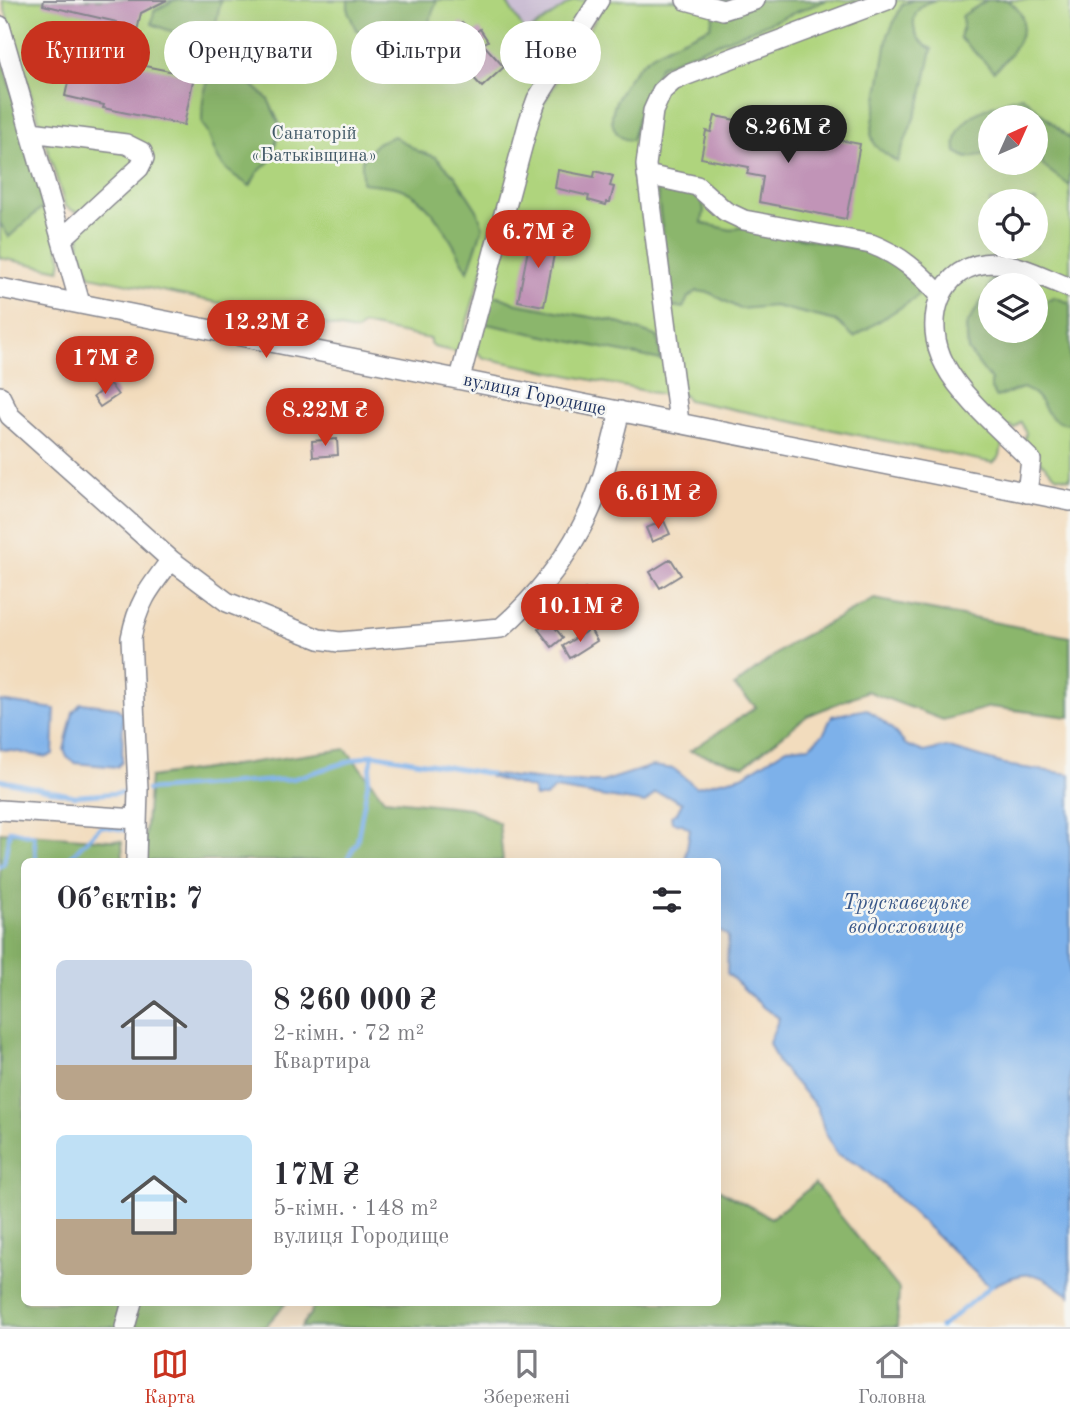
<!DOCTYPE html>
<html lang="uk">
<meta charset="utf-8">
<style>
body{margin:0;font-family:"Old Standard TT",serif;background:#f2f2f3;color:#2b2b33;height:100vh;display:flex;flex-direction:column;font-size:26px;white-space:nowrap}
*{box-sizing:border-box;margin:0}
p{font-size:23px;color:#7c7c81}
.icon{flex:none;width:38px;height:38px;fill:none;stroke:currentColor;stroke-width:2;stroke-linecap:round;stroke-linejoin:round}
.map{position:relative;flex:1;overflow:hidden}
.sheet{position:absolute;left:21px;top:858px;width:700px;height:448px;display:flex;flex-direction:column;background:#fff;border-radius:10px;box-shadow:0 7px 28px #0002}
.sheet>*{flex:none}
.guide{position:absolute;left:21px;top:21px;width:700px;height:63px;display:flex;gap:14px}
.needle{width:46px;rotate:45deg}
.buttons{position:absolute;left:978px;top:105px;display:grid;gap:14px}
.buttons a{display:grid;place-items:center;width:70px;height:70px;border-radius:50%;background:#fff;box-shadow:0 7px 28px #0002;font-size:35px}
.price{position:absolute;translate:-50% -60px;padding:0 16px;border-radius:24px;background:#c8321e;color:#fff;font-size:23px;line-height:46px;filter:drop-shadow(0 2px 4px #0008)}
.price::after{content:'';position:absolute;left:50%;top:42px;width:21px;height:16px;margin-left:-10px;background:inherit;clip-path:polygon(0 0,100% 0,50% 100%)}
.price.on{background:#222;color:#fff}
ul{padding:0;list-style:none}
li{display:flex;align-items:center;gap:21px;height:175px;padding:0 35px}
li span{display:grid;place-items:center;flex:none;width:196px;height:140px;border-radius:10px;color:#555}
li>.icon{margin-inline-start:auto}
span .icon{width:84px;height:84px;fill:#fffc;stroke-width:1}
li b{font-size:30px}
h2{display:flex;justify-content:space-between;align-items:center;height:84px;padding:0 35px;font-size:30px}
.tag{padding:0 24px;border-radius:32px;background:#fff;box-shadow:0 7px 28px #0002;font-size:24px;line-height:63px}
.tag.on{background:#c8321e;color:#fff}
.menu{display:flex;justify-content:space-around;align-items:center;height:98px;border-top:2px solid #e1e1e2;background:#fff;font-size:19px;color:#7c7c81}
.menu a{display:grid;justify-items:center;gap:4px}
.menu .on{color:#c8321e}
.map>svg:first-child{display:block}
.industrial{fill:#ccbfd4}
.green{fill:#afd47d;stroke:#65826e;stroke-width:2;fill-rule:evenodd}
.forest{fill:#8bb66c;stroke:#537265;stroke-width:2}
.water{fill:#7db1ea;stroke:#4c70a4;stroke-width:2}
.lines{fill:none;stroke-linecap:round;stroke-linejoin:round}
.stream{stroke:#7db1ea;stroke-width:4.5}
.building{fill:#c194b7}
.minor-casing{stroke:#86868e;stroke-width:22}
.minor{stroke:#fff;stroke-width:19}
.labels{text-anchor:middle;stroke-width:5;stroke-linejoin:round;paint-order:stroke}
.park-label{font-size:19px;fill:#405866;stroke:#f6f6f2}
.street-label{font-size:19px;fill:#1b2f5e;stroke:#f6f6f2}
.water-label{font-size:21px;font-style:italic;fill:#385688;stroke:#f6f6f2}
</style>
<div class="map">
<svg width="1070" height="1327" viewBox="0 0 1070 1327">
<rect width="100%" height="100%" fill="#f6f6f2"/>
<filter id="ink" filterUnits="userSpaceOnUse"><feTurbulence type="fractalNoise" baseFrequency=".0143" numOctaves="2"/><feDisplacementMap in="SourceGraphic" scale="14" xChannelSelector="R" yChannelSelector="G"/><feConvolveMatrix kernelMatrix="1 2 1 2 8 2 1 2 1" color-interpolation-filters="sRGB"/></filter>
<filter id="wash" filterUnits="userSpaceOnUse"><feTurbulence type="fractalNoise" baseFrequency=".00686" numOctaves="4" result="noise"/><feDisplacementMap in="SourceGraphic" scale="28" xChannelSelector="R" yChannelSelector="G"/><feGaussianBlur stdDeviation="1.57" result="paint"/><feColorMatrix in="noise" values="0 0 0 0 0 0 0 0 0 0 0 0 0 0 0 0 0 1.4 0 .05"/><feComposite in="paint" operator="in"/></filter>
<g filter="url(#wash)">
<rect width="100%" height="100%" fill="#f2dcbd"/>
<path class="industrial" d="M 505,0 L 574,0 L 526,33 Z"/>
<path class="green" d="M 2,0 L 505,0 L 526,33 L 574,0 L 591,0 L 537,86 L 459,349 L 456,352 L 434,347 L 430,343 L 430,339 L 363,325 L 357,331 L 350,330 L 90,276 L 79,248 L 81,212 L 74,211 L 65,206 Z
M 607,0 L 1070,0 L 1070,479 L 1056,476 L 1023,445 L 1026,433 L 1021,422 L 1014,429 L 1011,426 C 1001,435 1003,444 1000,456 L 993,463 L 688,400 L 684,395 L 670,396 L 484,358 L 477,352 L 476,348 L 543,104 ZM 990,117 L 1036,117 L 1036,163 L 990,163 ZM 990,201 L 1036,201 L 1036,247 L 990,247 ZM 990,285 L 1036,285 L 1036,331 L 990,331 Z
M 0,52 L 62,260 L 60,270 L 0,258 Z"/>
<path class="forest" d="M 174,0 L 221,0 L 213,37 L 176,33 L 152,24 L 154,11 Z
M 348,0 L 437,0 L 426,30 L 378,37 L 356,30 L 348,11 Z
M 707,0 L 827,0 L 660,66 L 641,107 L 632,140 C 622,140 616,135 613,125 C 610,116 614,107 617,99 C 639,51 668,47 710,27 L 716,6 Z
M 913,0 L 938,0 C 908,3 906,37 932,49 L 921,100 L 897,162 L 875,146 L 871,134 L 888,35 L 902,5 Z
M 987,0 L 1008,0 C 1015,6 1023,13 1023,23 C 1023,40 1006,62 994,71 L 960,38 L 963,26 L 962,16 Z
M 0,52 L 45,205 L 9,237 L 0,223 Z
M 220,68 L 241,75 L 268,99 L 280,125 L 272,159 L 257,173 L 250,186 C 239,179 226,171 219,160 C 211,148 212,134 202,124 C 202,105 202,79 220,68 Z
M 1022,96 L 1070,139 L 1070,186 L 1043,166 L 1040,152 L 1036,148 L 1036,117 L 990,117 L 990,143 L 988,154 L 967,158 L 956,152 C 951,114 994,105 1022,96 Z
M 394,136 L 418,151 L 436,157 L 455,176 L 477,210 L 483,227 L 468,271 C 451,241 431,196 395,187 C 384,185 373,184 362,183 L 362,160 L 377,143 Z
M 664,185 L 692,191 L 702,199 L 704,210 L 702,223 L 731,230 L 742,227 L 865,250 L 889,258 L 923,289 L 914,299 L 854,337 L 836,321 L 774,306 L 740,309 L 710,293 L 697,291 L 688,298 L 683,308 L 671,306 L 657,187 Z
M 998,277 L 1005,277 L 1016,285 L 990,285 L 990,331 L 1036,331 L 1036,308 L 1047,300 L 1054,297 L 1070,303 L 1070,424 C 1044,422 1049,407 1034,394 C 1031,391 1026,390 1023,388 L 996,397 L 991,389 L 991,380 L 968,350 L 966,326 L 987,292 L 991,280 Z
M 488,296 L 498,296 L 517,304 L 613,321 L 658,337 L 661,360 L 482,323 Z
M 874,599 L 1070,637 L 1070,717 L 990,707 L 943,720 L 867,691 L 807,716 L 744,766 L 690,751 L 756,707 L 734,686 L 792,642 Z
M 346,749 L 384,799 L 470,808 L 499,823 L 503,861 L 143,861 L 150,777 Z
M 0,832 L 122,841 L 123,861 L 24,861 L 24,1302 L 287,1302 L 265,1327 L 0,1327 Z
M 815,1184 L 899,1289 L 897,1327 L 301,1327 L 310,1314 L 315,1302 L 718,1302 L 718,1189 L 771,1218 Z"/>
<path class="water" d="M 0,701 L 55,709 L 53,754 L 47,757 L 0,749 Z
M 81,703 L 115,707 L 123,713 L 122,762 L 117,767 L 75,763 L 67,757 L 64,750 L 73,712 Z
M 867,709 L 891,728 L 906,745 L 924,752 L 946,747 L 1011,766 L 1070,774 L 1070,1296 C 1034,1270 1031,1268 990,1287 L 884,1185 L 859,1165 L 837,1154 L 825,1132 L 817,1107 L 778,1063 L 769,1043 L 779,1018 L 764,1008 L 727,973 L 728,936 L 718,930 L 718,861 L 685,861 L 690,829 L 682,824 L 672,822 L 671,816 L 677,813 L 682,803 L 671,797 L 655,793 L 645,803 L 555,789 L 545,797 L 535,797 L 533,789 L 490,777 L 487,774 L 563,782 L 602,782 L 652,766 L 674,769 L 696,787 L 742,776 L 787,748 L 810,746 L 824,733 L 832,716 Z"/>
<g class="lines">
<path class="stream" d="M 0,780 L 75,796 L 131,792
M 147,790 L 292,779 L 373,754 L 490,774
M 66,861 L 101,826 L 131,831
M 346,861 L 357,842 L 373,754
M 0,866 L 4,863 L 10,830 L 34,836 L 36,861
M 941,1327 L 992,1285"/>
</g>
<g id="blocks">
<path class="building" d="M 44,0 L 167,0 L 141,13 L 130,63 L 194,76 L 184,125 L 103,108 L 104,105 L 65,96 L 75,51 L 109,58 L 117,22 L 43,5 Z
M 462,22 L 473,34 L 480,29 L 488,41 L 483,44 L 504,67 L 482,87 L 470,74 L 481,63 L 457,26 Z
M 715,116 L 860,144 L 846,219 L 759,202 L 763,177 L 747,174 L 749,167 L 701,158 L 706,131 L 711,132 Z
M 558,170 L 594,177 L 595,171 L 613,176 L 610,186 L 614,187 L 610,202 L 607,202 L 606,205 L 588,200 L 589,196 L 555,188 Z
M 531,234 L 557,239 L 544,306 L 518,301 Z
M 110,384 L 118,395 L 100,407 L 93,397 Z
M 337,439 L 338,455 L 313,457 L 312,441 Z
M 664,521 L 670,534 L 652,542 L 646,528 Z
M 671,559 L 681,575 L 660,588 L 650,572 Z
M 585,589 L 599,613 L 580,624 L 566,600 Z
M 549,620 L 563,638 L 552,647 L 538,629 Z
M 590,629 L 597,641 L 570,658 L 563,646 Z"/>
</g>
</g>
<g filter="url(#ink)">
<use href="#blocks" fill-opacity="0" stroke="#86868e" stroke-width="2"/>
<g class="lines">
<defs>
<path id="minor" d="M 686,0 L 723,10 L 755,0
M 0,26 L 80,303
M 31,132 L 126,144 L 142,152 L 144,158 L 139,168 L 63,238
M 647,175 L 697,186 L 725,211 L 744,220 L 871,244 C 900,255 919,272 940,295
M 0,288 L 1070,501
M 460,378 L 529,121 L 537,99 L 599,0
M 0,396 L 10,416 L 171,560 L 227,602 L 319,639 L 339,642 L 501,628 C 532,601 561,565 581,528 C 601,493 610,450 620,411
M 679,422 L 646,165 L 653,111 L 662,91 L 673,81 L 687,75 L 887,0
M 1027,493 L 1031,460 C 1004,433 962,398 945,365 C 922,323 938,263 994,263 C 1020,264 1046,279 1070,288
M 0,810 L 137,819
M 136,861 L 138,789 L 131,638 C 138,602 149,589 171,560
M 125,1327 L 132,1302"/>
</defs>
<use href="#minor" class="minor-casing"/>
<use href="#minor" class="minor"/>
</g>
</g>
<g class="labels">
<g class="park-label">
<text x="314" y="139">Санаторій<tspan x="314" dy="22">«Батьківщина»</tspan></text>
</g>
<g class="street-label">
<text transform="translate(535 393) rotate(12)" y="7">вулиця Городище</text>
</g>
<g class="water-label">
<text x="906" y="909">Трускавецьке<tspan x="906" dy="24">водосховище</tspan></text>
</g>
</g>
</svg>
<div class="buttons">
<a><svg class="needle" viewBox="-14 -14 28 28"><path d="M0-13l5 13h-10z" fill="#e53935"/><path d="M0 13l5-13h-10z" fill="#7c7c81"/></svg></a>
<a><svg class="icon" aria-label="locate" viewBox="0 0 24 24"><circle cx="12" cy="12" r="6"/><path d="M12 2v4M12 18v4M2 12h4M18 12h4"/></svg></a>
<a><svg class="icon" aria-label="layers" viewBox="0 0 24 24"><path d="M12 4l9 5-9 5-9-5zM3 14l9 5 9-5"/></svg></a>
</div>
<b class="price on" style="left:788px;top:165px">8.26M ₴</b>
<b class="price" style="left:538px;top:270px">6.7M ₴</b>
<b class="price" style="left:266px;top:360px">12.2M ₴</b>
<b class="price" style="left:105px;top:396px">17M ₴</b>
<b class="price" style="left:325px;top:448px">8.22M ₴</b>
<b class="price" style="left:658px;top:531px">6.61M ₴</b>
<b class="price" style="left:580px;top:644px">10.1M ₴</b>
<div class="guide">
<a class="tag on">Купити</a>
<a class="tag">Орендувати</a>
<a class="tag">Фільтри</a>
<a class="tag">Нове</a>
</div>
<section class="sheet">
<h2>Об’єктів: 7<svg class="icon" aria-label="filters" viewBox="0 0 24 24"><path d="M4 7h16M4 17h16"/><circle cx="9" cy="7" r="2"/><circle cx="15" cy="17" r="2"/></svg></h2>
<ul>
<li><span style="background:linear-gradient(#c9d6e8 75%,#b9a48a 0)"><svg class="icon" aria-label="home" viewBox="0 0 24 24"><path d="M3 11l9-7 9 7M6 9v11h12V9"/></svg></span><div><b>8 260 000 ₴</b><p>2-кімн. · 72 m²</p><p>Квартира</p></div></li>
<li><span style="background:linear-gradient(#bfe0f5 60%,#b9a48a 0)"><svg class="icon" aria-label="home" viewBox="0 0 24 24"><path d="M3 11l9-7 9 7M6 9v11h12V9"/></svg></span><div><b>17M ₴</b><p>5-кімн. · 148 m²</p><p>вулиця Городище</p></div></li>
</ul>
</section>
</div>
<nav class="menu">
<a class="on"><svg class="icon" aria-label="map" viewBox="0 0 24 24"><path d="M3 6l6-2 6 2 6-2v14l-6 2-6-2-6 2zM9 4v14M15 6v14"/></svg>Карта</a>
<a><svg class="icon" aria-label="saved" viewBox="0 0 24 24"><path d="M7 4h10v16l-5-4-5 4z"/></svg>Збережені</a>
<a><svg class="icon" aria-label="home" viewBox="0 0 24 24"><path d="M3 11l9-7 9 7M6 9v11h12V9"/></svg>Головна</a>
</nav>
